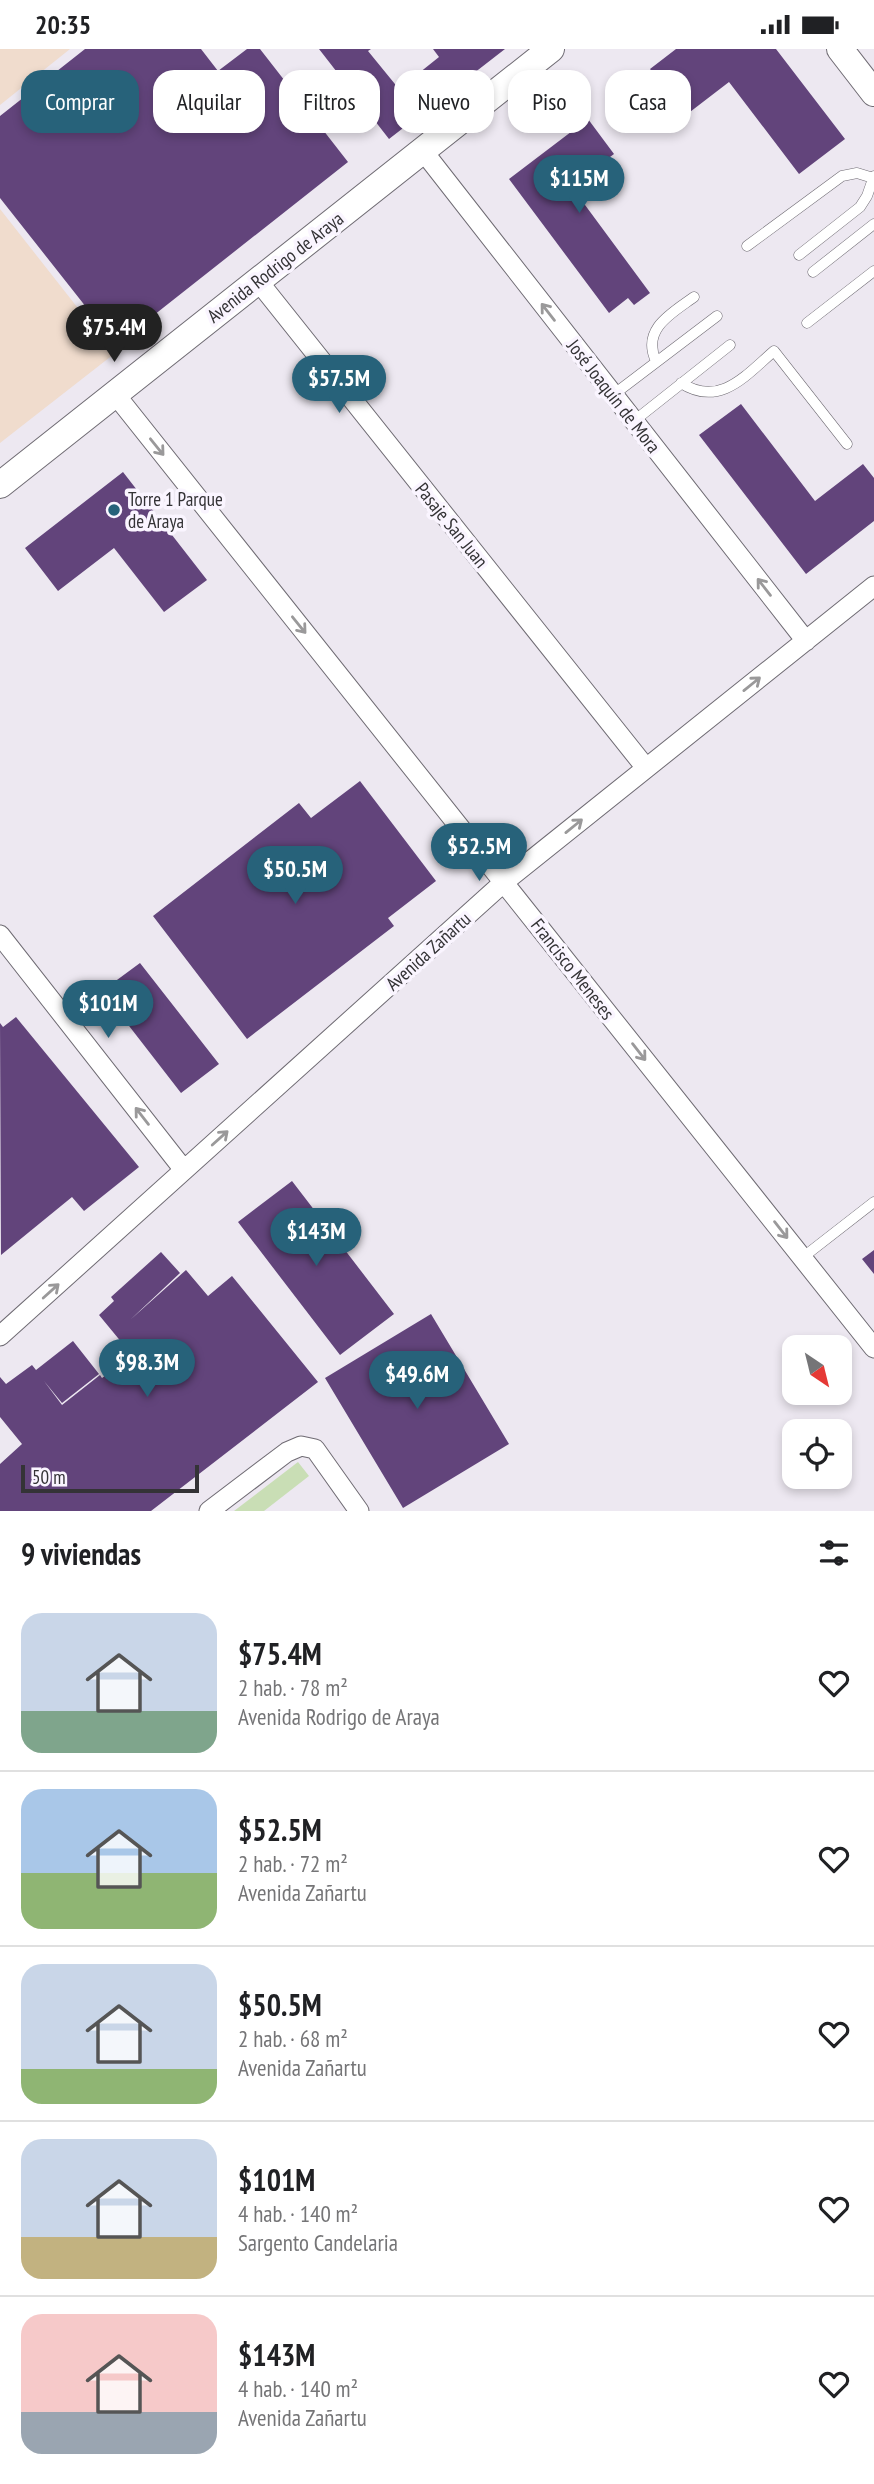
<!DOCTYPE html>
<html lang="es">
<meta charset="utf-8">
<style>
body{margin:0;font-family:"PT Sans Narrow",sans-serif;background:#f2f2f2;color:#202124;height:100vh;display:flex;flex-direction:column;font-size:26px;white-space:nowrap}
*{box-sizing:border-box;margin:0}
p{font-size:23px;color:#757577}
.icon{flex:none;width:38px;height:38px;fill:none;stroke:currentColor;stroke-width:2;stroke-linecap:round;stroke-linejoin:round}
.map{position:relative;height:1462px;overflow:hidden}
.sheet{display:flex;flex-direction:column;background:#fff;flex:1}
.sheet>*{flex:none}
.top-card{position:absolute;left:21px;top:21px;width:833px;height:63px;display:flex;gap:14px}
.needle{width:46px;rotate:145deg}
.tools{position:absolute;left:782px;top:1286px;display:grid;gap:14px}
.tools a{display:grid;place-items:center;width:70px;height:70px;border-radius:14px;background:#fff;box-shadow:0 4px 10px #0003;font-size:35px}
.scale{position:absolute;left:21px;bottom:18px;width:178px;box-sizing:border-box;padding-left:7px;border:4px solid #343336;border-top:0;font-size:19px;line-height:24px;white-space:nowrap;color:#343336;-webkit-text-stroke:5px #faf5ff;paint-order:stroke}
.price{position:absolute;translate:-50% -60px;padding:0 16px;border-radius:24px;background:#27627a;color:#fff;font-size:23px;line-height:46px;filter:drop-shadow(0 2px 4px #0008)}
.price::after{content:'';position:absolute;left:50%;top:42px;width:21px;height:16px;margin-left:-10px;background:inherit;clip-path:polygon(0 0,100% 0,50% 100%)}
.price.on{background:#222;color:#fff}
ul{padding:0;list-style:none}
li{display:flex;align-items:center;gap:21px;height:175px;padding:0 21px}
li+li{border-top:2px solid #e0e0e0}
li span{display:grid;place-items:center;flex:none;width:196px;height:140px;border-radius:21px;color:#555}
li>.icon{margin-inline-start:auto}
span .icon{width:84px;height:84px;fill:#fffc;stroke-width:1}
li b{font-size:30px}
h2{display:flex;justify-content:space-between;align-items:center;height:84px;padding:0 21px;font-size:30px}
.tag{padding:0 24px;border-radius:21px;background:#fff;box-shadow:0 4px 10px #0003;font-size:24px;line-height:63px}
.tag.on{background:#27627a;color:#fff}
.status{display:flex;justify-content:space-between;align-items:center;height:49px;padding:0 35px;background:#fff;direction:ltr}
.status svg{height:19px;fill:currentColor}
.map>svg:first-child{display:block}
.industrial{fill:#f0dccd}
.green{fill:#c9deb5}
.building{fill:#62447b}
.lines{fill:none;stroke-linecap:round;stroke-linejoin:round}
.lane-casing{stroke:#6f6b73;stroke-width:11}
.street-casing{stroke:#6f6b73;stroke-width:21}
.secondary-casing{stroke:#6f6b73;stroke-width:28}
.lane{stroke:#fff;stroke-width:10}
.street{stroke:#fff;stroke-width:19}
.secondary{stroke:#fff;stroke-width:26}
.oneway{stroke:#9a999a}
.poi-dot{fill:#27627a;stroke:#faf5ff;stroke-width:2.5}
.labels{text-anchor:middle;stroke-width:7;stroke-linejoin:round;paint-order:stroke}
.street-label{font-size:19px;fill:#343336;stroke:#faf5ff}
.poi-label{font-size:19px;fill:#343336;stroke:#faf5ff;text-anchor:start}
</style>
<div class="status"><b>20:35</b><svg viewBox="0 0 49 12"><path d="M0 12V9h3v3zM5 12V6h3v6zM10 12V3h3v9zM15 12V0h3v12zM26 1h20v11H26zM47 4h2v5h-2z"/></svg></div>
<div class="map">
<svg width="874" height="1462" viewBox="0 0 874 1462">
<rect width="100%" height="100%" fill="#ede8f1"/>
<path class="industrial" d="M 0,0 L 70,0 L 0,56 Z
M 0,160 L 114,305 L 0,394 Z"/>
<path class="green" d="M 298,1413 L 309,1427 L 264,1462 L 234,1462 Z"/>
<path class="building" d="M 85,0 L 201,0 L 218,22 L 247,0 L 260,0 L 348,113 L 116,296 L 0,149 L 0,67 Z
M 319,0 L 371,0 L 368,2 L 399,40 L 439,8 L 433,0 L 505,0 L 389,90 Z
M 676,0 L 776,0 L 845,90 L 799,125 L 729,33 L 686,66 L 650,20 Z
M 588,70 L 614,105 L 571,137 L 650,244 L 634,256 L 628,249 L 609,264 L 509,130 Z
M 741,355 L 815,452 L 863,415 L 874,429 L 874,472 L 806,525 L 699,386 Z
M 123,423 L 207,531 L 164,563 L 114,499 L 58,542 L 25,499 Z
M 360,732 L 436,832 L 388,869 L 394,877 L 247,990 L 153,867 L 299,754 L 311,769 Z
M 140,914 L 219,1015 L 181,1044 L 102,942 Z
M 16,968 L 139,1118 L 84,1162 L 72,1148 L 1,1206 L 0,974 L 3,978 Z
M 292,1132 L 394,1265 L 340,1306 L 238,1173 Z
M 874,1201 L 874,1225 L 862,1210 Z
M 161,1203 L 180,1224 L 130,1271 L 186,1221 L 208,1247 L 232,1227 L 318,1333 L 151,1462 L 0,1462 L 0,1415 L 22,1395 L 0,1368 L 0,1328 L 6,1335 L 32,1316 L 36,1321 L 73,1292 L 99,1325 L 62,1354 L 44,1332 L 62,1356 L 100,1326 L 102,1329 L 132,1306 L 99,1266 L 114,1252 L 111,1248 Z
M 431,1265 L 509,1395 L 403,1459 L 325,1329 Z"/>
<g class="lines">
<defs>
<path id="lane" d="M 747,197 L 842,127 L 857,124 L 873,129
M 799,206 L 860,158 L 867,147 L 874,127
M 813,223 L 874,175
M 807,274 L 874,222
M 656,312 C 641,280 672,264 694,248
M 681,334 C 720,359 746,326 774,302 L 847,395
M 613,346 L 717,267
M 634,372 L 730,296
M 802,1209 L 874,1153"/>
<path id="street" d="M 423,102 L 806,592
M 258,232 L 646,719
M 115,345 L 874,1299
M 0,886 L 184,1121
M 0,1287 L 504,833 L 874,537
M 209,1462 L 287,1403 L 301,1397 L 315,1400 L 359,1462"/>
<path id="secondary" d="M 840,0 L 874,44
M 0,436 L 551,0"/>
</defs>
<use href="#lane" class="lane-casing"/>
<use href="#street" class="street-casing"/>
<use href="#secondary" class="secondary-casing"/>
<use href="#lane" class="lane"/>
<use href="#street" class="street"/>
<use href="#secondary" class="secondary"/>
</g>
<defs><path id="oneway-shaft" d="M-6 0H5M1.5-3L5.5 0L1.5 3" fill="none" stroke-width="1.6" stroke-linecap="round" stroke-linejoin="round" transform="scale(1.75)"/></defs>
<g class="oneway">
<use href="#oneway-shaft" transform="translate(548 263) rotate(-128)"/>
<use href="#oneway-shaft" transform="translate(157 398) rotate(51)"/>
<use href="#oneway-shaft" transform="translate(764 538) rotate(-128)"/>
<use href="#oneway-shaft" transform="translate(299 576) rotate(51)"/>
<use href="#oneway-shaft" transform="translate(752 635) rotate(-39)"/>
<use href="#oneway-shaft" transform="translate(574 777) rotate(-39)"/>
<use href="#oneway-shaft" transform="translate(639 1003) rotate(52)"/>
<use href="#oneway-shaft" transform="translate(142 1067) rotate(-128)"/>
<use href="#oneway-shaft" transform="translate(220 1089) rotate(-42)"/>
<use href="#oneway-shaft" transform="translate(781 1181) rotate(52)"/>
<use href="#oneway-shaft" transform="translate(51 1242) rotate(-42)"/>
</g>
<circle class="poi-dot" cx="114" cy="461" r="7"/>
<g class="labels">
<g class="street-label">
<text transform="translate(275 218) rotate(-38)" y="7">Avenida Rodrigo de Araya</text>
<text transform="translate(614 347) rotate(52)" y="7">José Joaquín de Mora</text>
<text transform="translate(452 476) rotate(51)" y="7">Pasaje San Juan</text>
<text transform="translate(428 902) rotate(-42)" y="7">Avenida Zañartu</text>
<text transform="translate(573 920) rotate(52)" y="7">Francisco Meneses</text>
</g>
<g class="poi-label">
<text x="128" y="457">Torre 1 Parque<tspan x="128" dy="22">de Araya</tspan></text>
</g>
</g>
</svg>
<div class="tools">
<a><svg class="needle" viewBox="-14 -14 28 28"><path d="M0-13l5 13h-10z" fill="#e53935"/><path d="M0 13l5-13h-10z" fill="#757577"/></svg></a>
<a><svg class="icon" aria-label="locate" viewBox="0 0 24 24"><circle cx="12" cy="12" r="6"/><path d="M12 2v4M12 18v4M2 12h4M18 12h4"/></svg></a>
</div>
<div class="scale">50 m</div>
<b class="price" style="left:579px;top:166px">$115M</b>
<b class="price on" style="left:114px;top:315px">$75.4M</b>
<b class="price" style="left:339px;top:366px">$57.5M</b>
<b class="price" style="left:479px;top:834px">$52.5M</b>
<b class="price" style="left:295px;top:857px">$50.5M</b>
<b class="price" style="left:108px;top:991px">$101M</b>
<b class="price" style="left:316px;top:1219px">$143M</b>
<b class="price" style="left:147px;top:1350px">$98.3M</b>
<b class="price" style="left:417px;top:1362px">$49.6M</b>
<div class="top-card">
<a class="tag on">Comprar</a>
<a class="tag">Alquilar</a>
<a class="tag">Filtros</a>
<a class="tag">Nuevo</a>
<a class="tag">Piso</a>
<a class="tag">Casa</a>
</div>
</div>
<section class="sheet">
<h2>9 viviendas<svg class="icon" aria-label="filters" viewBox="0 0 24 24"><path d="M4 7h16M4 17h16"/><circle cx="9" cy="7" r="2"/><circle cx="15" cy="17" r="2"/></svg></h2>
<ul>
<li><span style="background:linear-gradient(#c9d6e8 70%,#7fa58c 0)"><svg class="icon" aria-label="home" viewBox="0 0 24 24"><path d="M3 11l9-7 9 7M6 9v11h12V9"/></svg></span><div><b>$75.4M</b><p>2 hab. · 78 m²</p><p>Avenida Rodrigo de Araya</p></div><svg class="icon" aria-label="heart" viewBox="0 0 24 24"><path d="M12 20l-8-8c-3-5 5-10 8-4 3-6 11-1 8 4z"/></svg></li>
<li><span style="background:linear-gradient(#a9c7e8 60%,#8fb573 0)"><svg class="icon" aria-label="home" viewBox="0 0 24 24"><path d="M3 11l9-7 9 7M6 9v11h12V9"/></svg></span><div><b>$52.5M</b><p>2 hab. · 72 m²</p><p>Avenida Zañartu</p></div><svg class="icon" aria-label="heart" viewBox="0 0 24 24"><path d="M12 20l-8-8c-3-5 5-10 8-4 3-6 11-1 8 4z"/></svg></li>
<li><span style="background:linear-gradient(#c9d6e8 75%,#8fb573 0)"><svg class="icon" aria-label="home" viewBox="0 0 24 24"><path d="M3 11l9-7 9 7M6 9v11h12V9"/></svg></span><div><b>$50.5M</b><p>2 hab. · 68 m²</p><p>Avenida Zañartu</p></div><svg class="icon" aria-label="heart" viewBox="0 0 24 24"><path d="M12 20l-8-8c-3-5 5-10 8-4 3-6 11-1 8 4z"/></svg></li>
<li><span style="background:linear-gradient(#c9d6e8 70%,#c2b280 0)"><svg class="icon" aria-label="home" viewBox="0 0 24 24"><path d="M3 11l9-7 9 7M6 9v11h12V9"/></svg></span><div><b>$101M</b><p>4 hab. · 140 m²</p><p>Sargento Candelaria</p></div><svg class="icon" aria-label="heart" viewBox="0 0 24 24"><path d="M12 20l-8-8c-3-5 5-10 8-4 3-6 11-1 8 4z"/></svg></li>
<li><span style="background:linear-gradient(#f6c9c9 70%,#9aa5b1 0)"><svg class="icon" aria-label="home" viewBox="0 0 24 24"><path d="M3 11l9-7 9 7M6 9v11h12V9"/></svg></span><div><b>$143M</b><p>4 hab. · 140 m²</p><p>Avenida Zañartu</p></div><svg class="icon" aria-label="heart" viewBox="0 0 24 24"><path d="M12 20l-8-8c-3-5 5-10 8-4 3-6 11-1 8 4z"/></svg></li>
</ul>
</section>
